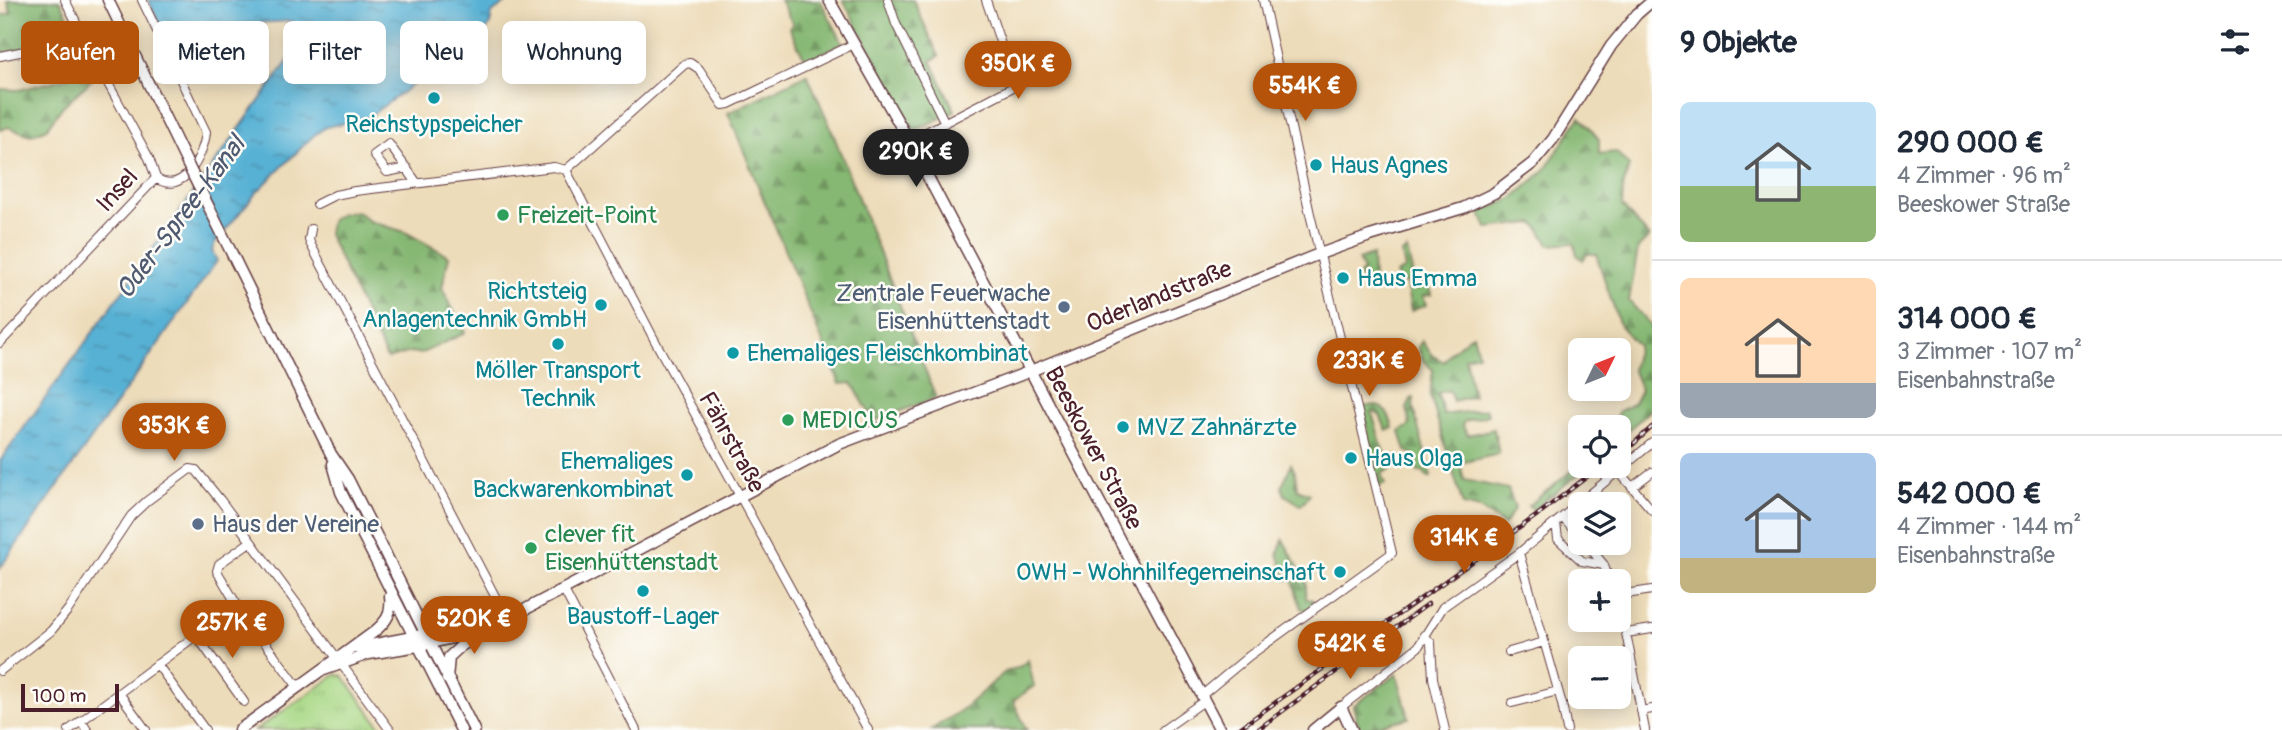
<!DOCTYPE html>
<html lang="de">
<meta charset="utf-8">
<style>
body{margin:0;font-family:Pangolin,sans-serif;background:#f6f6f7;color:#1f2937;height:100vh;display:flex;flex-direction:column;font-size:26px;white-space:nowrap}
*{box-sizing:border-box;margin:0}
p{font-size:23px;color:#747a83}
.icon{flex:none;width:38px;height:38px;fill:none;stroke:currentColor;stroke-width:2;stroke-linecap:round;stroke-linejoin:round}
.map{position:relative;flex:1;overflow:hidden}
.drawer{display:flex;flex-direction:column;background:#fff;width:630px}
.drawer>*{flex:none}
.hud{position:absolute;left:21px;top:21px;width:665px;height:63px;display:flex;gap:14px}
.needle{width:46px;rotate:47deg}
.controls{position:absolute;left:1568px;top:338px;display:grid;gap:14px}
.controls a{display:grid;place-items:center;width:63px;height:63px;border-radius:10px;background:#fff;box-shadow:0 4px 18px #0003;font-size:35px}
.scale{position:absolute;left:21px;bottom:18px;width:98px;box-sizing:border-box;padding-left:7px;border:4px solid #4a1f2b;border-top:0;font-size:19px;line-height:24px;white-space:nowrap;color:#4a1f2b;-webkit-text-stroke:5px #fdfcf7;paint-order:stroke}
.price{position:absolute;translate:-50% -60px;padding:0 16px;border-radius:24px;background:#b45309;color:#fff;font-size:23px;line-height:46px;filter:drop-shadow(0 2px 4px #0008)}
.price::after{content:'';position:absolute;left:50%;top:42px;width:21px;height:16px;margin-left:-10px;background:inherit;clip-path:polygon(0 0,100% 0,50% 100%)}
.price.selected{background:#222;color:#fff}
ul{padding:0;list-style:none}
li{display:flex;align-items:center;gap:21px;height:175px;padding:0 28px}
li+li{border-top:2px solid #e0e1e3}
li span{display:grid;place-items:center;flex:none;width:196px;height:140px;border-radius:10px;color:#555}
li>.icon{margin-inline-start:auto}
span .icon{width:84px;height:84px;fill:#fffc;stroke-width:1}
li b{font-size:30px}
h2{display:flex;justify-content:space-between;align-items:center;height:84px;padding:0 28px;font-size:30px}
.pill{padding:0 24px;border-radius:10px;background:#fff;box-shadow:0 4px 18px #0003;font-size:24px;line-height:63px}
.pill.selected{background:#b45309;color:#fff}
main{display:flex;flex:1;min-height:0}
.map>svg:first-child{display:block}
.grass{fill:url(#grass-tufts);stroke:#7a7c58;stroke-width:2}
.forest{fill:url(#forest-firs);stroke:#686c4f;stroke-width:2}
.water{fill:url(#water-ripples);stroke:#506880;stroke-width:2}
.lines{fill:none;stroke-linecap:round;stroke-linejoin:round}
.street-casing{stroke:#623b40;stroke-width:10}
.secondary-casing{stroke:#623b40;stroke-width:13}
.street{stroke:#fff;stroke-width:8}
.secondary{stroke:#fff;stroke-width:10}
.rail-casing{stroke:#4a1f2b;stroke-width:4.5}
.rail{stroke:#fdfcf7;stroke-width:2;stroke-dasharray:5;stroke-linecap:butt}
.secondary-bridge-casing{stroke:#623b40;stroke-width:13;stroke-linecap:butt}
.secondary-bridge{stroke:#fff;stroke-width:10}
.culture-dot{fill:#0f9aa8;stroke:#fdfcf7;stroke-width:2.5}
.leisure-dot{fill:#2e9e5b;stroke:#fdfcf7;stroke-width:2.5}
.service-dot{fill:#5c6f8a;stroke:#fdfcf7;stroke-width:2.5}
.labels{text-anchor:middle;stroke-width:5;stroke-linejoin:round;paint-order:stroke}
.culture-label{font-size:24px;fill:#0d838f;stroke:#fdfcf7;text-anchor:start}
.street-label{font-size:24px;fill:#4a1f2b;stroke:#fdfcf7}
.leisure-label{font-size:24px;fill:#27864d;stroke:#fdfcf7;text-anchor:start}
.service-label{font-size:24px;fill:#4e5e75;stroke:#fdfcf7;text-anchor:end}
.water-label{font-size:26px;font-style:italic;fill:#4f596f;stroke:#fdfcf7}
</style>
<main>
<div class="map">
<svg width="1652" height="730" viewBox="0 0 1652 730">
<defs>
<pattern id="grass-tufts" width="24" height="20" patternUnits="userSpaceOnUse" patternTransform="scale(1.75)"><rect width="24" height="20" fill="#a9d886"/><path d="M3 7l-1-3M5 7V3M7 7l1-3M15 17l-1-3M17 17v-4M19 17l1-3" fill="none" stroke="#93b974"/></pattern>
<pattern id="forest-firs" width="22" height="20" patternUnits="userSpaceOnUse" patternTransform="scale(1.75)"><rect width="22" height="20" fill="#86b873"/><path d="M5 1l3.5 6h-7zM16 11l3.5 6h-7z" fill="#70955f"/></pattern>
<pattern id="water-ripples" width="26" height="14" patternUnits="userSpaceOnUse" patternTransform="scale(1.75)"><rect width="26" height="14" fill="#57b1d4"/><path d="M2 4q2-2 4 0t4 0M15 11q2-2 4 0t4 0" fill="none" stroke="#4a8fac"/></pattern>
</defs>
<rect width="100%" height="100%" fill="#fdfcf7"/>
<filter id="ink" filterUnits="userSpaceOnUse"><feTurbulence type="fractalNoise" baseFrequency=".0143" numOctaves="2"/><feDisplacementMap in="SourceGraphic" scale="14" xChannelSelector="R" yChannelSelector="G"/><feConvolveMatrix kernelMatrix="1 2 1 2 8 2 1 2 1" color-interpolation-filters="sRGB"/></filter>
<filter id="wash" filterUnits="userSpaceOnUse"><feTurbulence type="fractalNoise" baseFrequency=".00686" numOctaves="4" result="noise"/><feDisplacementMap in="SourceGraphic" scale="28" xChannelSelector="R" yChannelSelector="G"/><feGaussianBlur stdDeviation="1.57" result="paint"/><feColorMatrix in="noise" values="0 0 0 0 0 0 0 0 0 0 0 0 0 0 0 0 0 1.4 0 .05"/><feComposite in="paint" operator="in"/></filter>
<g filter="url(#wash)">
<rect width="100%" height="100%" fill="#eddcb9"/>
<path class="grass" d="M 337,674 L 343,676 L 383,730 L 256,730 Z"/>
<path class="forest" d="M 7,0 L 60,0 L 96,76 L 63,106 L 47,128 L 31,135 L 8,127 L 0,130 L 0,89 L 19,90 L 67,78 L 78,63 L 69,40 L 0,53 L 0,16 L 11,13 Z
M 780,0 L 820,0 L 843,43 L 806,61 L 789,28 L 793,24 Z
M 843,0 L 913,0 L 939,56 L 931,61 L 955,111 L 914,131 Z
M 807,74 L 830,126 L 936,398 L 874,421 L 852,383 L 840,384 L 728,113 Z
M 1580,117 L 1599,139 L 1599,154 L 1616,152 L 1629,166 L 1623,188 L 1622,206 L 1649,237 L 1638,248 L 1629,301 L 1652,327 L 1652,408 L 1619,439 L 1619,427 L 1613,427 L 1618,412 L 1634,403 L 1641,390 L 1632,369 L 1638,346 L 1620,326 L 1596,254 L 1587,254 L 1583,260 L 1577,255 L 1574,243 L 1549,245 L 1539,228 L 1533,223 L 1487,228 L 1480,212 L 1512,199 L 1544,171 Z
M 357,211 L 369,221 L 405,232 L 449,256 L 442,288 L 465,333 L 420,354 L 411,352 L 387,359 L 328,234 L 330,221 L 340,214 Z
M 1407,250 L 1415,285 L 1429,282 L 1431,295 L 1423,296 L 1426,305 L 1411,311 L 1406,283 L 1399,281 L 1396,274 L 1405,269 L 1402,254 Z
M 1372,255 L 1373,281 L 1366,284 L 1362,283 L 1359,275 L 1363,271 L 1358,260 Z
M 1473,334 L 1478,354 L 1465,357 L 1473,396 L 1453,401 L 1449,390 L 1438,393 L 1443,415 L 1487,409 L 1488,415 L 1465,421 L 1462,425 L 1468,435 L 1494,429 L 1499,454 L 1460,463 L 1464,480 L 1508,489 L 1515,508 L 1504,525 L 1480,509 L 1463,505 L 1430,395 L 1433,370 L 1423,360 L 1418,347 L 1422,341 L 1432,355 L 1444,362 L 1451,352 Z
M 1414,398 L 1413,407 L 1431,477 L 1427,477 L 1423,471 L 1418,472 L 1413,454 L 1406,451 L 1400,432 L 1410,425 L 1407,409 L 1411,399 Z
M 1374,405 C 1386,407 1390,417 1393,428 L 1386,430 L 1380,415 L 1374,412 L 1372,413 L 1382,447 L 1387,455 L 1395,455 L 1397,462 L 1394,467 L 1381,474 L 1385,484 L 1378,487 L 1363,407 Z
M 1291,464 L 1295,472 L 1297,489 L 1310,494 L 1301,505 L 1285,495 L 1282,487 Z
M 1580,464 L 1580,466 L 1589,466 L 1533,510 L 1528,506 Z
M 1283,540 L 1306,581 L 1306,599 L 1313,600 L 1314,606 L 1305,611 L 1301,608 L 1292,578 L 1287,580 L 1278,554 Z
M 1028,660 L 1034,686 L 1013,701 L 1027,730 L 931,730 L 963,709 L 1005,672 L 1021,666 Z
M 1397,674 L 1409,718 L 1360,730 L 1353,706 Z"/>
<path class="water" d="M 148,0 L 510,0 L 492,13 L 490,25 L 483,34 L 367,118 L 326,127 L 313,136 L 256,193 L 214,244 L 212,251 L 217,261 L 0,568 L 0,461 L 299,46 C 301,34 302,29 292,21 L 162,28 Z"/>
</g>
<g filter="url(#ink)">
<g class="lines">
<defs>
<path id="street" d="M 65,0 L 99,67 L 149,158 L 156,178
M 142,0 L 206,132 C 204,155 183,197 156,178
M 888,0 L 896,24 L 945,123
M 0,56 L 84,39
M 909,141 L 1015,86 L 986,0
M 407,168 L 387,172 L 374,155 L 389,144 L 417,183
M 566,170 L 685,64 L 690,63 L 699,69 L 723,105 L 729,104 L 854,44
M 317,204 L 335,195 L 355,191 L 554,167 L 566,170 L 654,339 L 868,730
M 311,229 L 309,240 L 311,245 L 507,619
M 0,343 L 156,178
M 1619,472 L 1652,510
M 1632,487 L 1652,472
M 1563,518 L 1580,537
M 1556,523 L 1558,539 L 1582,561 L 1604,565
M 1585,542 L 1604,565 L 1609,581
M 1519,553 L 1562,704 L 1567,730
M 564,590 L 636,730
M 1619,595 L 1652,590
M 237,605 L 217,571 L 219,564 L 250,542
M 1619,612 L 1626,633 L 1645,730
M 1626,633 L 1652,629
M 196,635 L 244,702
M 1424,635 L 1431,643 L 1433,678 L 1445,730
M 1509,652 L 1544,642
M 157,664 L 205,730
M 0,671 L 51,631 L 68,610 L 131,516 L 147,501 L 190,469 L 196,470 L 221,501 L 390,730
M 119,693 L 146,730
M 1201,696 L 1249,656 L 1392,553 L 1310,214 L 1263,0
M 1512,703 L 1558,691
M 1341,707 L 1418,647 L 1443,607 L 1519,553 L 1652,443
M 1641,711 L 1652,709
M 81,721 L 87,730
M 69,730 L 237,605 L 298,687
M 1163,730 L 1204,701"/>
<path id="secondary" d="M 108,0 L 186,161
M 829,0 L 909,141 L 1220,730
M 236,262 L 331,454 L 348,479 L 474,730
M 333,464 L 341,492 L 461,730
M 355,648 L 501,620
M 324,670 L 369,654 L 418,646 L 478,632
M 447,679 L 449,657 L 461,646 L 507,619 L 839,444 L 1018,376 L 1314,256 L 1370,236 L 1463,208 L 1494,193 L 1533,163 L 1553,139 L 1611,46 L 1637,14 L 1652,1
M 239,730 L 374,632 C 387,621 392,614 390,596
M 1313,730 L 1341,707 L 1352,730"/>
</defs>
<use href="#street" class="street-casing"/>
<use href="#secondary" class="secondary-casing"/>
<use href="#street" class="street"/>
<use href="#secondary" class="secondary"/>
<defs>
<path id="rail" d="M 1619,457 L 1652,427
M 1237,730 L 1536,516 L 1601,466
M 1257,730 L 1428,604"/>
</defs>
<use href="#rail" class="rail-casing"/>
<use href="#rail" class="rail"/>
<defs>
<path id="secondary-bridge" d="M 186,161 L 236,262"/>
</defs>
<use href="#secondary-bridge" class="secondary-bridge-casing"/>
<use href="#secondary-bridge" class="secondary-bridge"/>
</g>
</g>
<g class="culture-dot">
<circle cx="434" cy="98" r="7"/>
<circle cx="1316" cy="165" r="7"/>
<circle cx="1343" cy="278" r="7"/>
<circle cx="601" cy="305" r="7"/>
<circle cx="558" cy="344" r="7"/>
<circle cx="733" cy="353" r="7"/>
<circle cx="1123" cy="427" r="7"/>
<circle cx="1351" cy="458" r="7"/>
<circle cx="687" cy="475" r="7"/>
<circle cx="1340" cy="572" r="7"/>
<circle cx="643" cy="591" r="7"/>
</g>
<g class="leisure-dot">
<circle cx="503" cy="215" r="7"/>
<circle cx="788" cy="420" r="7"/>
<circle cx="531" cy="548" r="7"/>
</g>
<g class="service-dot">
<circle cx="1064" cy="307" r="7"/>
<circle cx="198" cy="524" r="7"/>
</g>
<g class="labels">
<g class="culture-label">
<text x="434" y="132" text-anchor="middle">Reichstypspeicher</text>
<text x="1330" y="173">Haus Agnes</text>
<text x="1357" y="286">Haus Emma</text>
<text x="587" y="299" text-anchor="end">Richtsteig<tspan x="587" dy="28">Anlagentechnik GmbH</tspan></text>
<text x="747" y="361">Ehemaliges Fleischkombinat</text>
<text x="558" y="378" text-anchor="middle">Möller Transport<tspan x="558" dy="28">Technik</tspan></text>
<text x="1137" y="435">MVZ Zahnärzte</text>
<text x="1365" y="466">Haus Olga</text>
<text x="673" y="469" text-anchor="end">Ehemaliges<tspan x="673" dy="28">Backwarenkombinat</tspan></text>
<text x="1326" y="580" text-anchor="end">OWH - Wohnhilfegemeinschaft</text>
<text x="643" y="624" text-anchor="middle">Baustoff-Lager</text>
</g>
<g class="street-label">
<text transform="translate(117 190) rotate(-48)" y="8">Insel</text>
<text transform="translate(1159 296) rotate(-22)" y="8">Oderlandstraße</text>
<text transform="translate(732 442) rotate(61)" y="8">Fährstraße</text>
<text transform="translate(1094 448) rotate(62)" y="8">Beeskower Straße</text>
</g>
<g class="leisure-label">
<text x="517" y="223">Freizeit-Point</text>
<text x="802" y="428">MEDICUS</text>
<text x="545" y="542">clever fit<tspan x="545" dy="28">Eisenhüttenstadt</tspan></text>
</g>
<g class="service-label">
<text x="1050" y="301">Zentrale Feuerwache<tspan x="1050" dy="28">Eisenhüttenstadt</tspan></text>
<text x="212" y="532" text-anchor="start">Haus der Vereine</text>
</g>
<g class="water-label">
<text transform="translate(180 217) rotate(-53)" y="9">Oder-Spree-Kanal</text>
</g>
</g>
</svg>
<div class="controls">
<a><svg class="needle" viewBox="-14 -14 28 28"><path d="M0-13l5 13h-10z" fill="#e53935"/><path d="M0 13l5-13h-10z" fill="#747a83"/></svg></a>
<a><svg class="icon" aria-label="locate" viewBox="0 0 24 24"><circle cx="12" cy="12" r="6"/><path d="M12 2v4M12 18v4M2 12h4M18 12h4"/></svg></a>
<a><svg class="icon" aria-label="layers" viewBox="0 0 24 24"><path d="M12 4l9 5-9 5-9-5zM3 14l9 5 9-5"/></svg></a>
<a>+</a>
<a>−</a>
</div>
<div class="scale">100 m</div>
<b class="price" style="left:1018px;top:101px">350K €</b>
<b class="price" style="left:1305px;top:123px">554K €</b>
<b class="price selected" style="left:916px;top:189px">290K €</b>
<b class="price" style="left:1369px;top:398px">233K €</b>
<b class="price" style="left:174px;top:463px">353K €</b>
<b class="price" style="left:1464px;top:575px">314K €</b>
<b class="price" style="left:474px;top:656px">520K €</b>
<b class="price" style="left:232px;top:660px">257K €</b>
<b class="price" style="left:1350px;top:681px">542K €</b>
<div class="hud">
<a class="pill selected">Kaufen</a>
<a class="pill">Mieten</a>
<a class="pill">Filter</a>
<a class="pill">Neu</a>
<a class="pill">Wohnung</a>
</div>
</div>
<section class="drawer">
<h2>9 Objekte<svg class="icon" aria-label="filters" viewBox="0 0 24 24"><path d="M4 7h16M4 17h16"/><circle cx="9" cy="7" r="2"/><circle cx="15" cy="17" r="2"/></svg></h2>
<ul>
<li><span style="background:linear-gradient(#bfe0f5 60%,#8fb573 0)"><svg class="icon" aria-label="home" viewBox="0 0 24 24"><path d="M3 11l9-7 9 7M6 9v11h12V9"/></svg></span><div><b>290 000 €</b><p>4 Zimmer · 96 m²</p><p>Beeskower Straße</p></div></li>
<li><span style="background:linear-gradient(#ffd9b3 75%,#9aa5b1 0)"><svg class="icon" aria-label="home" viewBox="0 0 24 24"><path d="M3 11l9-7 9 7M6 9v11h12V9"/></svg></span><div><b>314 000 €</b><p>3 Zimmer · 107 m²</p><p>Eisenbahnstraße</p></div></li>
<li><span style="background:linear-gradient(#a9c7e8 75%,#c2b280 0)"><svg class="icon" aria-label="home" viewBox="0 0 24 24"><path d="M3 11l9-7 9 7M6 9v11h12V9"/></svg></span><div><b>542 000 €</b><p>4 Zimmer · 144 m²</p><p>Eisenbahnstraße</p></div></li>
</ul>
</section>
</main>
